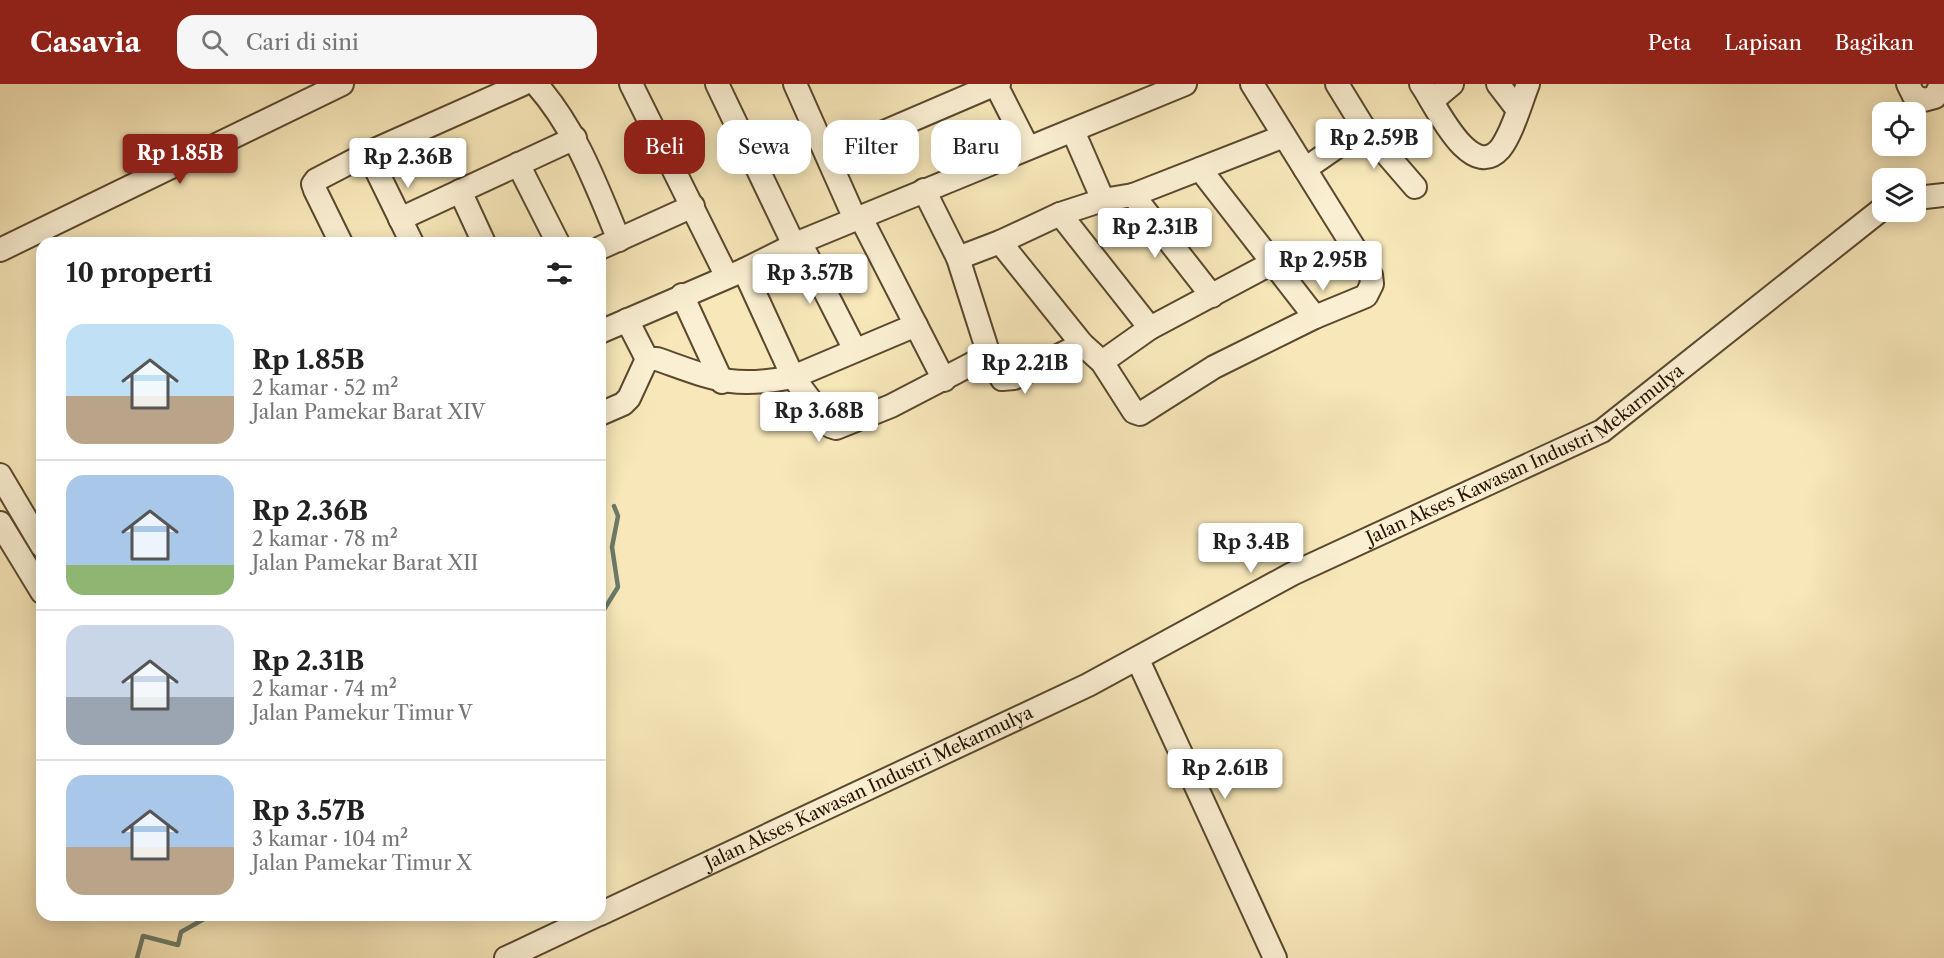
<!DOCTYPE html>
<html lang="id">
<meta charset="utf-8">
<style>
body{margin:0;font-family:"Libre Caslon Text",serif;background:#f6f6f6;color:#222;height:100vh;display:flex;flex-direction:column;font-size:22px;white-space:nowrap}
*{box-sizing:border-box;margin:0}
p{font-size:20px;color:#767676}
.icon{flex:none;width:33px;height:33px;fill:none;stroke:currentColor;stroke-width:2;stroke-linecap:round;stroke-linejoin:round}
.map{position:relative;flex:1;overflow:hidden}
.side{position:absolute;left:36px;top:153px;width:570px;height:684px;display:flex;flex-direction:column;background:#fff;border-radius:18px;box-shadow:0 3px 15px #0003}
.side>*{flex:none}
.hud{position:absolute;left:624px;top:36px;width:570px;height:54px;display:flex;gap:12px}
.fabs{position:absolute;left:1872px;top:18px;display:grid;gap:12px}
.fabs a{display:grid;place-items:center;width:54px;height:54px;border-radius:12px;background:#fff;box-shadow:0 3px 15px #0003;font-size:30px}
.price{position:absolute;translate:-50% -51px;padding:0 14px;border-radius:6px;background:#fff;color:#222;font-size:20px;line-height:39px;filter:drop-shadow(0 2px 3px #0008)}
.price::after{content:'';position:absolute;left:50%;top:36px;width:18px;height:14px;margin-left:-9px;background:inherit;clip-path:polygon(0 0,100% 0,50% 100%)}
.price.active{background:#8f2418;color:#fff}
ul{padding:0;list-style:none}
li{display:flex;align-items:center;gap:18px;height:150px;padding:0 30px}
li+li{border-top:2px solid #e0e0e0}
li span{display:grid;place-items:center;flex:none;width:168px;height:120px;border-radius:18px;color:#555}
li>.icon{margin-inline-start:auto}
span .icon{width:72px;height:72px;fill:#fffc;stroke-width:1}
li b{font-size:26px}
h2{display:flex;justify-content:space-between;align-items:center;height:72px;padding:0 30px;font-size:26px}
.pill{padding:0 21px;border-radius:18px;background:#fff;box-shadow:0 3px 15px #0003;font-size:21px;line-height:54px}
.pill.active{background:#8f2418;color:#fff}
header{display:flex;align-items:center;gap:36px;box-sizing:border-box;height:84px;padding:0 30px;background:#8f2418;color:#fff}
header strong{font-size:28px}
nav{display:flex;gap:33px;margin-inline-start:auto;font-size:21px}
.search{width:420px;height:54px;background:#f6f6f6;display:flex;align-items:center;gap:15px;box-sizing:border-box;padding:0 21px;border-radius:18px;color:#767676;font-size:22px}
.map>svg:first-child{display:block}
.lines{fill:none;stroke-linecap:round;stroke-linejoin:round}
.stream{stroke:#6e7b68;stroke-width:4.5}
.minor-casing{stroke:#5b482e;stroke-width:26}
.minor{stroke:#faefd2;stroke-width:22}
.labels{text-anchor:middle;stroke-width:5;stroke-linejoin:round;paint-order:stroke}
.street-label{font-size:18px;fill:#271300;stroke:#faefd2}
</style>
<header>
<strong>Casavia</strong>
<div class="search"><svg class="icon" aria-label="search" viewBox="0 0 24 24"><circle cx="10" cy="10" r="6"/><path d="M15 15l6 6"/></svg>Cari di sini</div>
<nav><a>Peta</a><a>Lapisan</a><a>Bagikan</a></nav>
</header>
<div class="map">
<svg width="1944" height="874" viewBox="0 0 1944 874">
<rect width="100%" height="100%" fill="#f7e7b9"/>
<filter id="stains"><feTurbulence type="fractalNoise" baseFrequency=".00333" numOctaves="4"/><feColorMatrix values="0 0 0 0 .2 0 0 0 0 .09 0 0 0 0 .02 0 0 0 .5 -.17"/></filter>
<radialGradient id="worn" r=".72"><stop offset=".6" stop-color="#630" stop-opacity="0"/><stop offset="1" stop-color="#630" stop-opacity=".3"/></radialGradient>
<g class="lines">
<path class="stream" d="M 600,532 L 618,503 L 612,463 L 618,432 L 614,422
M 137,874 L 143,852 L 178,861 L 181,848 L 211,831"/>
<defs>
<g id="minor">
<path d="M 536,0 C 576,45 596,101 619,156"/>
<path d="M 631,0 L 726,191"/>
<path d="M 717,0 L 794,161"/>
<path d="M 795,0 L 855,135"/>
<path d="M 999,0 L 996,1 L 1028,64"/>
<path d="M 1421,0 C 1434,18 1470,99 1500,65 C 1512,50 1521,18 1528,0"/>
<path d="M 1498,0 L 1518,26"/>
<path d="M 1908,0 L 1914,12 L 1924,16 L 1935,13 L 1941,0"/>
<path d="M 1433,16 L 1452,0"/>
<path d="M 1364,44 L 1415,103"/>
<path d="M 1073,47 L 1103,116"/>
<path d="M 368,69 L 412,159"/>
<path d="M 828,72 L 996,0"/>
<path d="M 518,80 L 558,159"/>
<path d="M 1200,85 L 1315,233"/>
<path d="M 1305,85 L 1364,44 L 1337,0"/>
<path d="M 924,106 L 958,174 L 989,271 L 1002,295 L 1014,294 L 1082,260"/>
<path d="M 460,107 L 484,159"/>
<path d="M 1133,111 L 1212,212"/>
<path d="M 1916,114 L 1944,111"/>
<path d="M 1060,130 L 1150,244"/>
<path d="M 861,134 L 944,296"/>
<path d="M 400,135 L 575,54"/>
<path d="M 800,158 L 855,266"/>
<path d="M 1000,158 L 1082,260 L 1102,278 L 1134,328 L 1140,330 L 1214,283 L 1315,233 L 1366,212 L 1372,200 L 1371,191 L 1252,0"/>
<path d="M 341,159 L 315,106 L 313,100 L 316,96 L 368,69 L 523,0"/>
<path d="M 600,164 L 693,122"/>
<path d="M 0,166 L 342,0"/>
<path d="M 958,174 L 1000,158 L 1060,130 L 1103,116 L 1133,111 L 1284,52"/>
<path d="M 744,186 L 793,293 L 916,241"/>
<path d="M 682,211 L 722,298"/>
<path d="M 627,236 L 647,275"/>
<path d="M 600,248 L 744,186 L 800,158 L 1185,0"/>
<path d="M 647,275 L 657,275 C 714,295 732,305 793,293 L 830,342 L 836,344 L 891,322 L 989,271"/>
<path d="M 1102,278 L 1150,244 L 1274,178"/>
<path d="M 600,330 L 623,320 L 629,314 L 647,275"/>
<path d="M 0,391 L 42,462"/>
<path d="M 0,439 L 42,508"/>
<path d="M 1138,576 L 1275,874"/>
<path id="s1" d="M 600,830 L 1088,601 L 1292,490 L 1602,347 L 1882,125"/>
<path d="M 506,874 L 597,831"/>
</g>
</defs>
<use href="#minor" class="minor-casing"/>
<use href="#minor" class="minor"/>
</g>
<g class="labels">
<g class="street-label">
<text dy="6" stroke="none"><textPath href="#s1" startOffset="1034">Jalan Akses Kawasan Industri Mekarmulya</textPath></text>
<text dy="6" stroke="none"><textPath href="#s1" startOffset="297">Jalan Akses Kawasan Industri Mekarmulya</textPath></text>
</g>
</g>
<rect width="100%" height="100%" filter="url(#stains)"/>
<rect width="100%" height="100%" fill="url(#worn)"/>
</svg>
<div class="fabs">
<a><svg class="icon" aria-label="locate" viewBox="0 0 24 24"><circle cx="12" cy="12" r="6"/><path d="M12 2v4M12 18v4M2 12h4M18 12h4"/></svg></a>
<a><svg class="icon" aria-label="layers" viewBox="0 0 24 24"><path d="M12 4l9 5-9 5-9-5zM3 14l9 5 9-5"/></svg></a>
</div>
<b class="price" style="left:1374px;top:86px">Rp 2.59B</b>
<b class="price active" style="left:180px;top:101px">Rp 1.85B</b>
<b class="price" style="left:408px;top:105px">Rp 2.36B</b>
<b class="price" style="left:1155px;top:175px">Rp 2.31B</b>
<b class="price" style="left:1323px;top:208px">Rp 2.95B</b>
<b class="price" style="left:810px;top:221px">Rp 3.57B</b>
<b class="price" style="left:1025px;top:311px">Rp 2.21B</b>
<b class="price" style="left:819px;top:359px">Rp 3.68B</b>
<b class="price" style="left:1251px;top:490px">Rp 3.4B</b>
<b class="price" style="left:1225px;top:716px">Rp 2.61B</b>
<div class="hud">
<a class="pill active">Beli</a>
<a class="pill">Sewa</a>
<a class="pill">Filter</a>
<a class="pill">Baru</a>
</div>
<section class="side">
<h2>10 properti<svg class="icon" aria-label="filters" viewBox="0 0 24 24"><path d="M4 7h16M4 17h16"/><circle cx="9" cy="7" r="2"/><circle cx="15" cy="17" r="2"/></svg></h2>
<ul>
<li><span style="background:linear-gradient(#bfe0f5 60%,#b9a48a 0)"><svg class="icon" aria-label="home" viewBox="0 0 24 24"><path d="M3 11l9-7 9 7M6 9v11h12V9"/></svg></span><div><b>Rp 1.85B</b><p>2 kamar · 52 m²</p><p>Jalan Pamekar Barat XIV</p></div></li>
<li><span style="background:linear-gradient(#a9c7e8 75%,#8fb573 0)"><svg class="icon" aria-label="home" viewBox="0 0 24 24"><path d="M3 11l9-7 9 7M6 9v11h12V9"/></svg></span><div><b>Rp 2.36B</b><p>2 kamar · 78 m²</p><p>Jalan Pamekar Barat XII</p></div></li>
<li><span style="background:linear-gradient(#c9d6e8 60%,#9aa5b1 0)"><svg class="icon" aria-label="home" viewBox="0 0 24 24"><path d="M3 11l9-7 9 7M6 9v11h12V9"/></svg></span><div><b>Rp 2.31B</b><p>2 kamar · 74 m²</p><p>Jalan Pamekur Timur V</p></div></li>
<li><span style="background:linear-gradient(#a9c7e8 60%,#b9a48a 0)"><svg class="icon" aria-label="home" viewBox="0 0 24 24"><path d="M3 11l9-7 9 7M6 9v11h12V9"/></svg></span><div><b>Rp 3.57B</b><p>3 kamar · 104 m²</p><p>Jalan Pamekar Timur X</p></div></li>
</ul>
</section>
</div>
